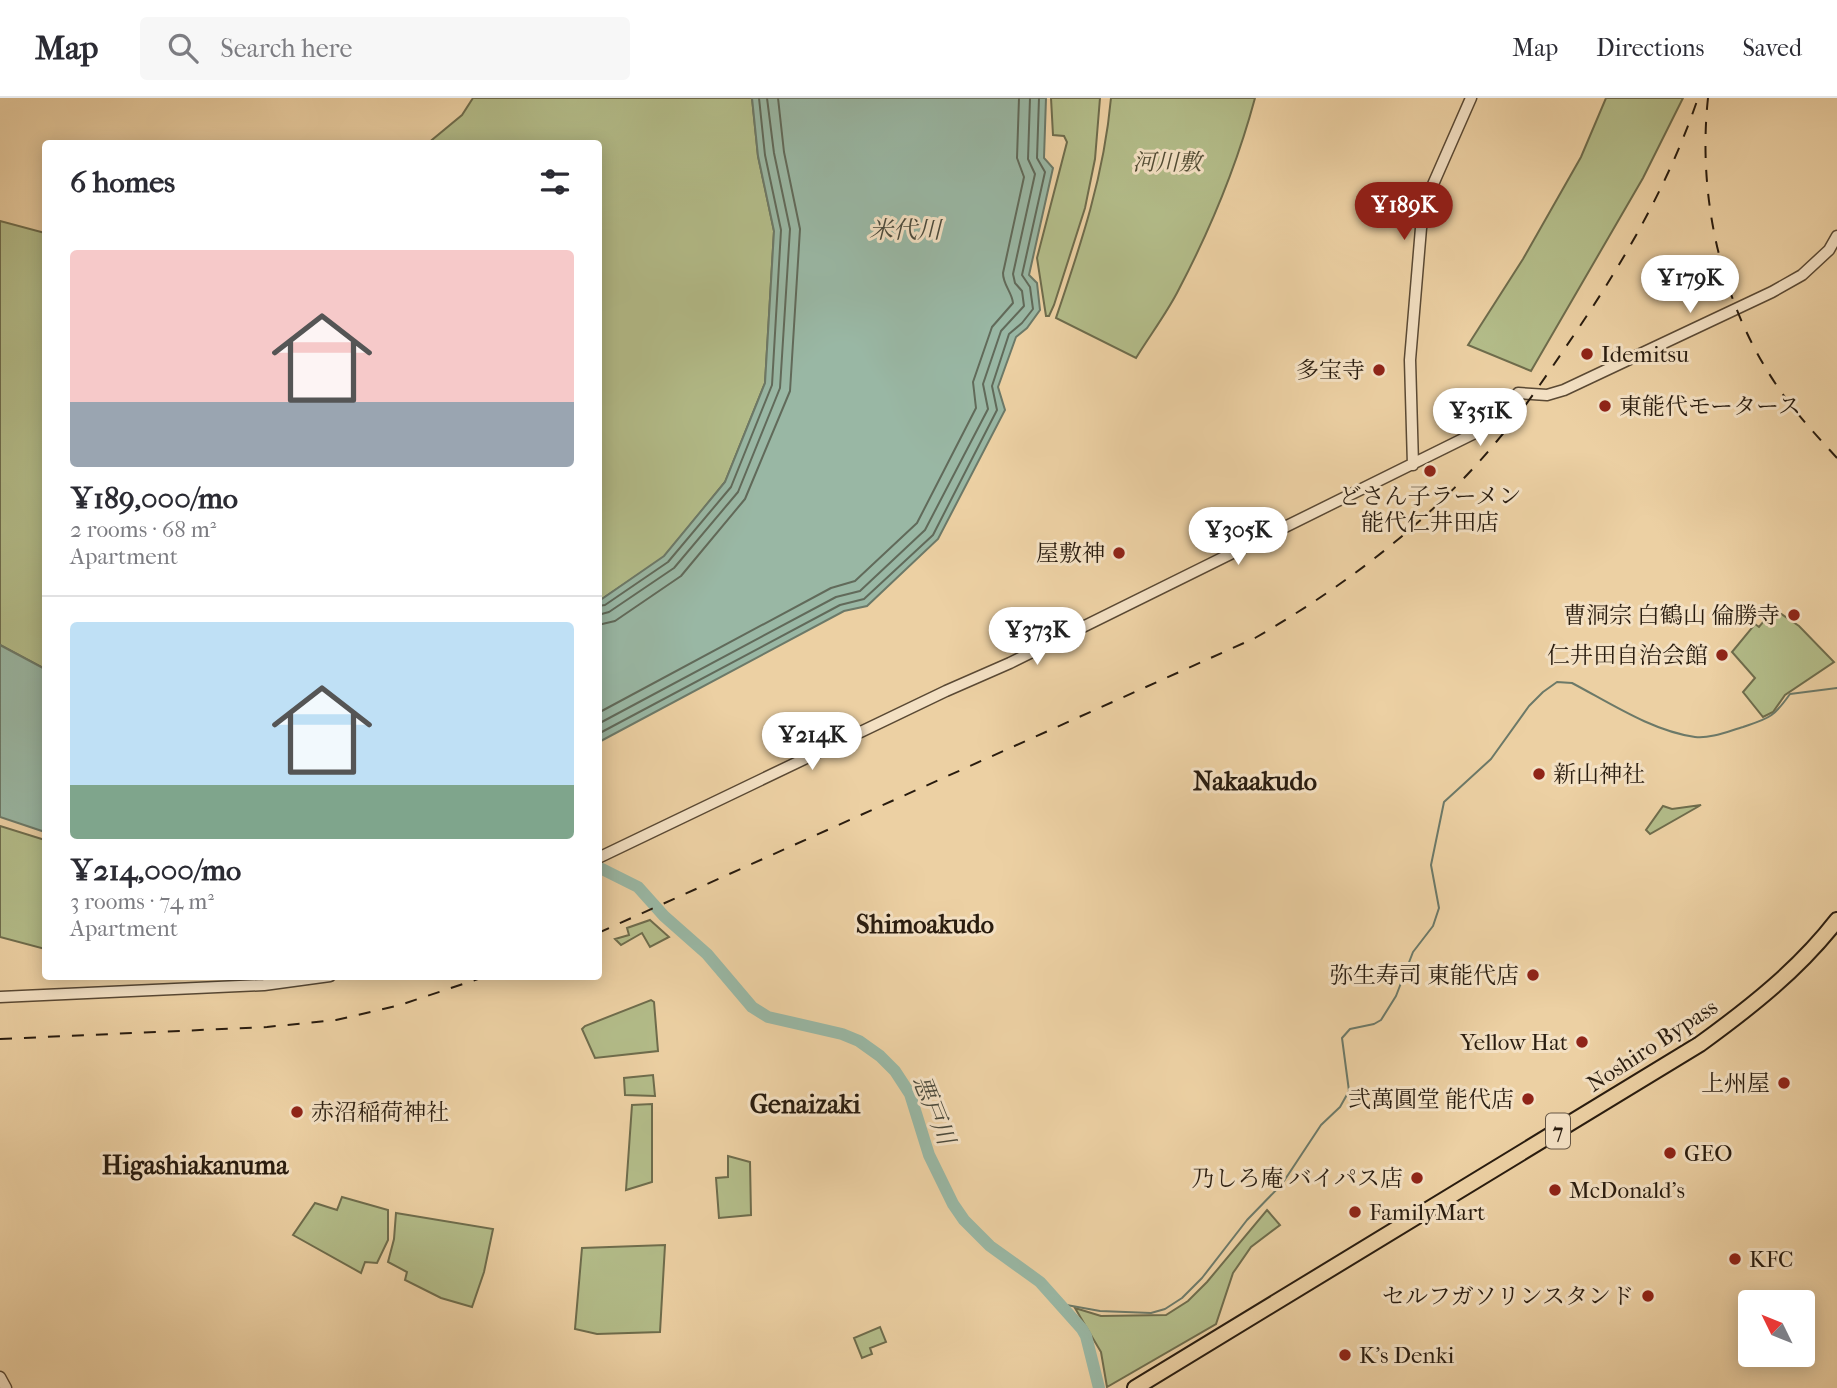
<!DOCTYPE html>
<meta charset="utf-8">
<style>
body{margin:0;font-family:"IM FELL French Canon","Noto Serif JP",serif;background:#f7f7f7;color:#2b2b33;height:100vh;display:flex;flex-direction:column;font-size:26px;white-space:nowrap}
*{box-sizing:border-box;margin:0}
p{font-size:23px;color:#7c7c81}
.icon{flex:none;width:38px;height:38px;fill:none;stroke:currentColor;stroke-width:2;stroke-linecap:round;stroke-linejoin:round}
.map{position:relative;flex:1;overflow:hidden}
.panel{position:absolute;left:42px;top:42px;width:560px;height:840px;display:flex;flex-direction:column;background:#fff;border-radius:7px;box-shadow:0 4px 18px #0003}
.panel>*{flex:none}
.needle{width:46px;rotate:313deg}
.controls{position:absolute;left:1738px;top:1192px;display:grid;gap:14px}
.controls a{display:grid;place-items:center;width:77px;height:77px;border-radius:7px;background:#fff;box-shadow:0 4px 18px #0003;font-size:35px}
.price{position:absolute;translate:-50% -60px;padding:0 16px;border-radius:24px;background:#fff;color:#222;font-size:23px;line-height:46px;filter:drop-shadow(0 2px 4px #0008)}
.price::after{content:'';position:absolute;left:50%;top:42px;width:21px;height:16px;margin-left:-10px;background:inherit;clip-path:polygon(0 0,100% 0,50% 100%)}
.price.selected{background:#8f2418;color:#fff}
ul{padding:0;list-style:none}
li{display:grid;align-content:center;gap:14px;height:371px;padding:0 28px}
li+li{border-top:2px solid #e1e1e2}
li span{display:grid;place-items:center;height:217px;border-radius:7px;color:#555}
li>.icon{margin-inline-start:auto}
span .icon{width:126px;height:126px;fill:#fffc;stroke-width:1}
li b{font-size:30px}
h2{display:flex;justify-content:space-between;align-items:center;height:84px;padding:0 28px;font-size:30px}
header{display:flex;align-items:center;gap:42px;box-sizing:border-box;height:98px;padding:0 35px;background:#fff;border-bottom:2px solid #e1e1e2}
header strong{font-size:33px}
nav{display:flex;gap:38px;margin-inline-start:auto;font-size:24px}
.search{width:490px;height:63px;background:#f7f7f7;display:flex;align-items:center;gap:18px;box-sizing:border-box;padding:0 24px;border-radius:7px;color:#7c7c81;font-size:26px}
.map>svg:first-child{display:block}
.green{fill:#b3bc89;stroke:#6e6c4c;stroke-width:2}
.water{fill:#99b7a4;stroke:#6c7968;stroke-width:2}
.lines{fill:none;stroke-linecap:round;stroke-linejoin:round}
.shore{stroke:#616a5a;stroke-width:2}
.stream{stroke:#6c7968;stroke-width:2}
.river{stroke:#99b7a4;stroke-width:12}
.minor-casing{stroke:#5a4934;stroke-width:13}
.highway-casing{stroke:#291c0f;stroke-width:18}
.minor{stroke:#f3e0c3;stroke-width:10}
.highway{stroke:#ecd0a3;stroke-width:14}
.rail{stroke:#291c0f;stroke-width:2;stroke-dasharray:12 12;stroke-linecap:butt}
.poi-dot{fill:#8f2418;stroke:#f3e0c3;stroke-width:2.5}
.labels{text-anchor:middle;stroke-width:6;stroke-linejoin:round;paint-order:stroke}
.shield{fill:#f3e0c3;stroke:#665745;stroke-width:2}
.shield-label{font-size:21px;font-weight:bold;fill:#291c0f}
.park-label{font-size:23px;font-style:italic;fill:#524c34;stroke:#f3e0c3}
.poi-label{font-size:23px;fill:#291c0f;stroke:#f3e0c3;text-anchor:end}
.street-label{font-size:23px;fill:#291c0f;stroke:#f3e0c3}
.water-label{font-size:24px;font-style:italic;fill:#4b4a3c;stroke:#f3e0c3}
.quarter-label{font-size:26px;font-weight:bold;fill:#291c0f;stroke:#f3e0c3}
</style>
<header>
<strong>Map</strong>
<div class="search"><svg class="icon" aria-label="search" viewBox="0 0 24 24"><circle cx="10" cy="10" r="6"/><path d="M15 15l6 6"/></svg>Search here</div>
<nav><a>Map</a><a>Directions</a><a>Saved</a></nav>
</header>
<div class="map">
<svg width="1837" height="1290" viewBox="0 0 1837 1290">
<rect width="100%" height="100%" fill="#ecd0a3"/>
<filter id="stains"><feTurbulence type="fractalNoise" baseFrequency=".00286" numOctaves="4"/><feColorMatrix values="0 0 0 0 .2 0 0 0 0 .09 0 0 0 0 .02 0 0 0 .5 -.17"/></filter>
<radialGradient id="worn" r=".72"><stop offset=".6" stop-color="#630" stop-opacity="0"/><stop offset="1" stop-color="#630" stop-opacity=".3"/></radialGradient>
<path class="green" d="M 473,0 L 752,0 L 758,58 L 774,133 L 765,285 L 725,384 L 664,459 L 599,503 L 598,46 L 427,46 L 462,17 Z
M 1051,0 L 1100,0 L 1095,61 L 1085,110 L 1054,207 L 1049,218 L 1046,218 L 1037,160 L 1067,44 L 1064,38 L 1053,37 Z
M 1111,0 L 1255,0 C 1237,67 1211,130 1179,191 C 1167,215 1150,237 1136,260 L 1056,220 C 1081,146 1104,78 1111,0 Z
M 1606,0 L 1683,0 L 1643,80 L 1531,273 L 1468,247 L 1523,161 L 1581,59 Z
M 0,123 L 45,135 L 45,571 L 0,547 Z
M 1774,511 L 1799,528 L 1834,564 L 1785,597 L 1773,614 L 1763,619 L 1743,594 L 1755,580 L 1732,554 L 1755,526 L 1759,529 Z
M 1701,707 L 1650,736 L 1646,732 L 1663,708 L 1672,711 Z
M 0,728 L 45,742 L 45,851 L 0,839 Z
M 650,822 L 669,839 L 650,849 L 642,835 L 621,847 L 615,841 L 629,837 L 627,830 Z
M 651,902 L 654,904 L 658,953 L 595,960 L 582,931 L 585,928 Z
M 653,977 L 655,998 L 625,997 L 624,980 Z
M 652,1006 L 652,1084 L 626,1092 L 632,1007 Z
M 728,1058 L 750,1064 L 751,1117 L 719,1120 L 716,1080 L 728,1079 Z
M 342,1099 L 388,1112 L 388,1142 L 377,1165 L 365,1164 L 361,1175 L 293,1137 L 315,1105 L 337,1112 Z
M 1267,1112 L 1280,1127 L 1251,1149 L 1233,1175 L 1216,1226 L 1107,1289 L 1101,1254 L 1075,1210 L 1101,1218 L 1166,1217 L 1188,1203 L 1207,1184 Z
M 396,1115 L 493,1131 L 484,1174 L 472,1209 L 441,1200 L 405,1182 L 407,1174 L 388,1164 L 394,1141 Z
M 665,1147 L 660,1234 L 597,1236 L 575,1231 L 582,1150 Z
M 880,1229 L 886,1244 L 870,1250 L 872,1256 L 862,1260 L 854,1240 Z"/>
<path class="water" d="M 752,0 L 1046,0 L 1044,60 L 1053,70 L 1029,177 L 1037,185 L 1040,212 L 1027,230 L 1016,239 L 998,289 L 1005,312 L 938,441 L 867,508 L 844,513 L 599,644 L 599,503 L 664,458 L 725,384 L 765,285 L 774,133 L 758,58 Z
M 0,547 L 45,571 L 45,734 L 0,719 Z"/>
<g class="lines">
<path class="shore" d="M 598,508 L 605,507 L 668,464 L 731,389 L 772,287 L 781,132 L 765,57 L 759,0
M 598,517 L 609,514 L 674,470 L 738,394 L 780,290 L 790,131 L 774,55 L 767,0
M 598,527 L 615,523 L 681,478 L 745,401 L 790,293 L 800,131 L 784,54 L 778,0
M 598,615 L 831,490 L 855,483 L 917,425 L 976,310 L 973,284 L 992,229 L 1013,205 C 1012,194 1003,187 1003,175 L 1024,79 L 1017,60 L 1019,0
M 598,626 L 836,499 L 860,493 L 925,432 L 988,311 L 983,286 L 1001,233 L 1024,208 L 1022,193 L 1015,185 L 1013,176 L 1035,76 L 1028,61 L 1030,0
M 598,636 L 840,507 L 864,501 L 933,437 L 997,312 L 992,288 L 1009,236 L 1022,225 L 1033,211 L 1030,189 L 1022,177 L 1045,74 L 1037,60 L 1039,0"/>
<path class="stream" d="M 1061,1206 L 1100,1213 L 1151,1215 L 1165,1211 L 1182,1200 L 1202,1180 L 1247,1122 L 1282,1086 L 1321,1027 L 1340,1009 L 1349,993 L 1342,940 L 1350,931 L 1374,926 L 1381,922 L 1396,898 L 1413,854 L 1433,828 L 1439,810 L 1431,767 L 1444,704 L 1491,661 L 1529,608 L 1543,594 L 1557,584 L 1572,585 C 1610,605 1652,633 1695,639 C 1710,641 1729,633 1743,629 C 1769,620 1773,620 1790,596 L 1837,590"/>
<path class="river" d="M 598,769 L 638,789 L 664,818 L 707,856 L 752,909 L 768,919 L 842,936 L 859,943 L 880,958 L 895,973 L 910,996 L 929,1057 L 953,1106 L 964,1122 L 990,1148 L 1040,1184 L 1082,1231 L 1086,1238 L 1099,1290"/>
<defs>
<path id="minor" d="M 1413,367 L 1410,262 L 1421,130 L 1431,91 L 1471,0
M 598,760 L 946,593 L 1010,565 L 1483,331 L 1498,320 L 1518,295 L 1547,297 L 1564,292 L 1772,194 L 1802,177 L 1829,152 L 1837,138
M 0,899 L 264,887 L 330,878
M 0,1279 L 6,1290"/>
<path id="highway" d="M 1135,1290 L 1700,946 C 1751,909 1799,871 1837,822"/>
</defs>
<use href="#minor" class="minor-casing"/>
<use href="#highway" class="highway-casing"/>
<use href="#minor" class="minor"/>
<use href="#highway" class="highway"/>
<path class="rail" d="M 1708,0 C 1697,101 1722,211 1782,295 C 1798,318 1818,339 1837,360
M 598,835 L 1255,540 C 1345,488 1430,424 1497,343 C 1527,308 1552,269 1578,231 C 1627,158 1670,83 1698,0
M 0,941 L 267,929 L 336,922 L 400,907 L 487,878"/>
</g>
<g class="poi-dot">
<circle cx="1587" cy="256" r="7"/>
<circle cx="1379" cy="272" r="7"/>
<circle cx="1605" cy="308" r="7"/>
<circle cx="1430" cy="373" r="7"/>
<circle cx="1119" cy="455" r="7"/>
<circle cx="1794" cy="517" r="7"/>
<circle cx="1722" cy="557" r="7"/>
<circle cx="1539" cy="676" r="7"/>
<circle cx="1533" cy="877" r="7"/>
<circle cx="1582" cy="944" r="7"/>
<circle cx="1784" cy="985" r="7"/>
<circle cx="1528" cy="1001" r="7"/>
<circle cx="297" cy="1014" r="7"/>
<circle cx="1670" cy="1055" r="7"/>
<circle cx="1417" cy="1080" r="7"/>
<circle cx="1555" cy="1092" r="7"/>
<circle cx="1355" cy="1114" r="7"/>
<circle cx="1735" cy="1161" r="7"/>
<circle cx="1648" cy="1198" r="7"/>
<circle cx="1345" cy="1257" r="7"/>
</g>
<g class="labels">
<rect class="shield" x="1546" y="1015.5" width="24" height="35" rx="5"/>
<g class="shield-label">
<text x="1558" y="1040">7</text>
</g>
<g class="park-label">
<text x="1167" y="72">河川敷</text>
</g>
<g class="poi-label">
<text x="1601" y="264" text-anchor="start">Idemitsu</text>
<text x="1365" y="280">多宝寺</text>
<text x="1619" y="316" text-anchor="start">東能代モータース</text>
<text x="1430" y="406" text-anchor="middle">どさん子ラーメン<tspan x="1430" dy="26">能代仁井田店</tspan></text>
<text x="1105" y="463">屋敷神</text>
<text x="1780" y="525">曹洞宗 白鶴山 倫勝寺</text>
<text x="1708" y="565">仁井田自治会館</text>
<text x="1553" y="684" text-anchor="start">新山神社</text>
<text x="1519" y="885">弥生寿司 東能代店</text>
<text x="1568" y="952">Yellow Hat</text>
<text x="1770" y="993">上州屋</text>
<text x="1514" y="1009">弐萬圓堂 能代店</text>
<text x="311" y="1022" text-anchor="start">赤沼稲荷神社</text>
<text x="1684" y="1063" text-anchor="start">GEO</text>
<text x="1403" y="1088">乃しろ庵 バイパス店</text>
<text x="1569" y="1100" text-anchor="start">McDonald's</text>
<text x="1369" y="1122" text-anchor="start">FamilyMart</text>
<text x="1749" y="1169" text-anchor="start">KFC</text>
<text x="1634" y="1206">セルフガソリンスタンド</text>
<text x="1359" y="1265" text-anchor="start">K's Denki</text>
</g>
<g class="street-label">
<text transform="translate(1652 947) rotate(-33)" y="8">Noshiro Bypass</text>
</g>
<g class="water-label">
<text x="905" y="140">米代川</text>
<text transform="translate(934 1012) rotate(68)" y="8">悪戸川</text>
</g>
<g class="quarter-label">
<text x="1255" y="692">Nakaakudo</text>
<text x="925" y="835">Shimoakudo</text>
<text x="805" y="1015">Genaizaki</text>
<text x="195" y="1076">Higashiakanuma</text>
</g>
</g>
<rect width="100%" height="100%" filter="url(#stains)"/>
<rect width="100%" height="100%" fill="url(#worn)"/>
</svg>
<div class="controls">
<a><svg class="needle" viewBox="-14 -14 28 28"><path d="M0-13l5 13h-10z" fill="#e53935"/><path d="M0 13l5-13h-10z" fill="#7c7c81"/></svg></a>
</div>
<b class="price selected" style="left:1404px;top:144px">¥189K</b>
<b class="price" style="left:1690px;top:217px">¥179K</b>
<b class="price" style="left:1480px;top:350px">¥351K</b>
<b class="price" style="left:1238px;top:469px">¥305K</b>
<b class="price" style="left:1037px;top:569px">¥373K</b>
<b class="price" style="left:812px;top:674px">¥214K</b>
<section class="panel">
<h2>6 homes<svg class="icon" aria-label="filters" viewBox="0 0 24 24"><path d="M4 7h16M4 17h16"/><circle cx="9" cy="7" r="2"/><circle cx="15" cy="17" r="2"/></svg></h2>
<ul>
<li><span style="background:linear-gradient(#f6c9c9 70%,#9aa5b1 0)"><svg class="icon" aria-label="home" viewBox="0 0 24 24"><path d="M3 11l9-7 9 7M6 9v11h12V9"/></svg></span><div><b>¥189,000/mo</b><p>2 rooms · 68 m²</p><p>Apartment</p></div></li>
<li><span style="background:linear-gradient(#bfe0f5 75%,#7fa58c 0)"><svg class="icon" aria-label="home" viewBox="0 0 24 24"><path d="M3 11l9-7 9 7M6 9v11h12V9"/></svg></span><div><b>¥214,000/mo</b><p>3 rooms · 74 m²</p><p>Apartment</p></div></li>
</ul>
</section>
</div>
